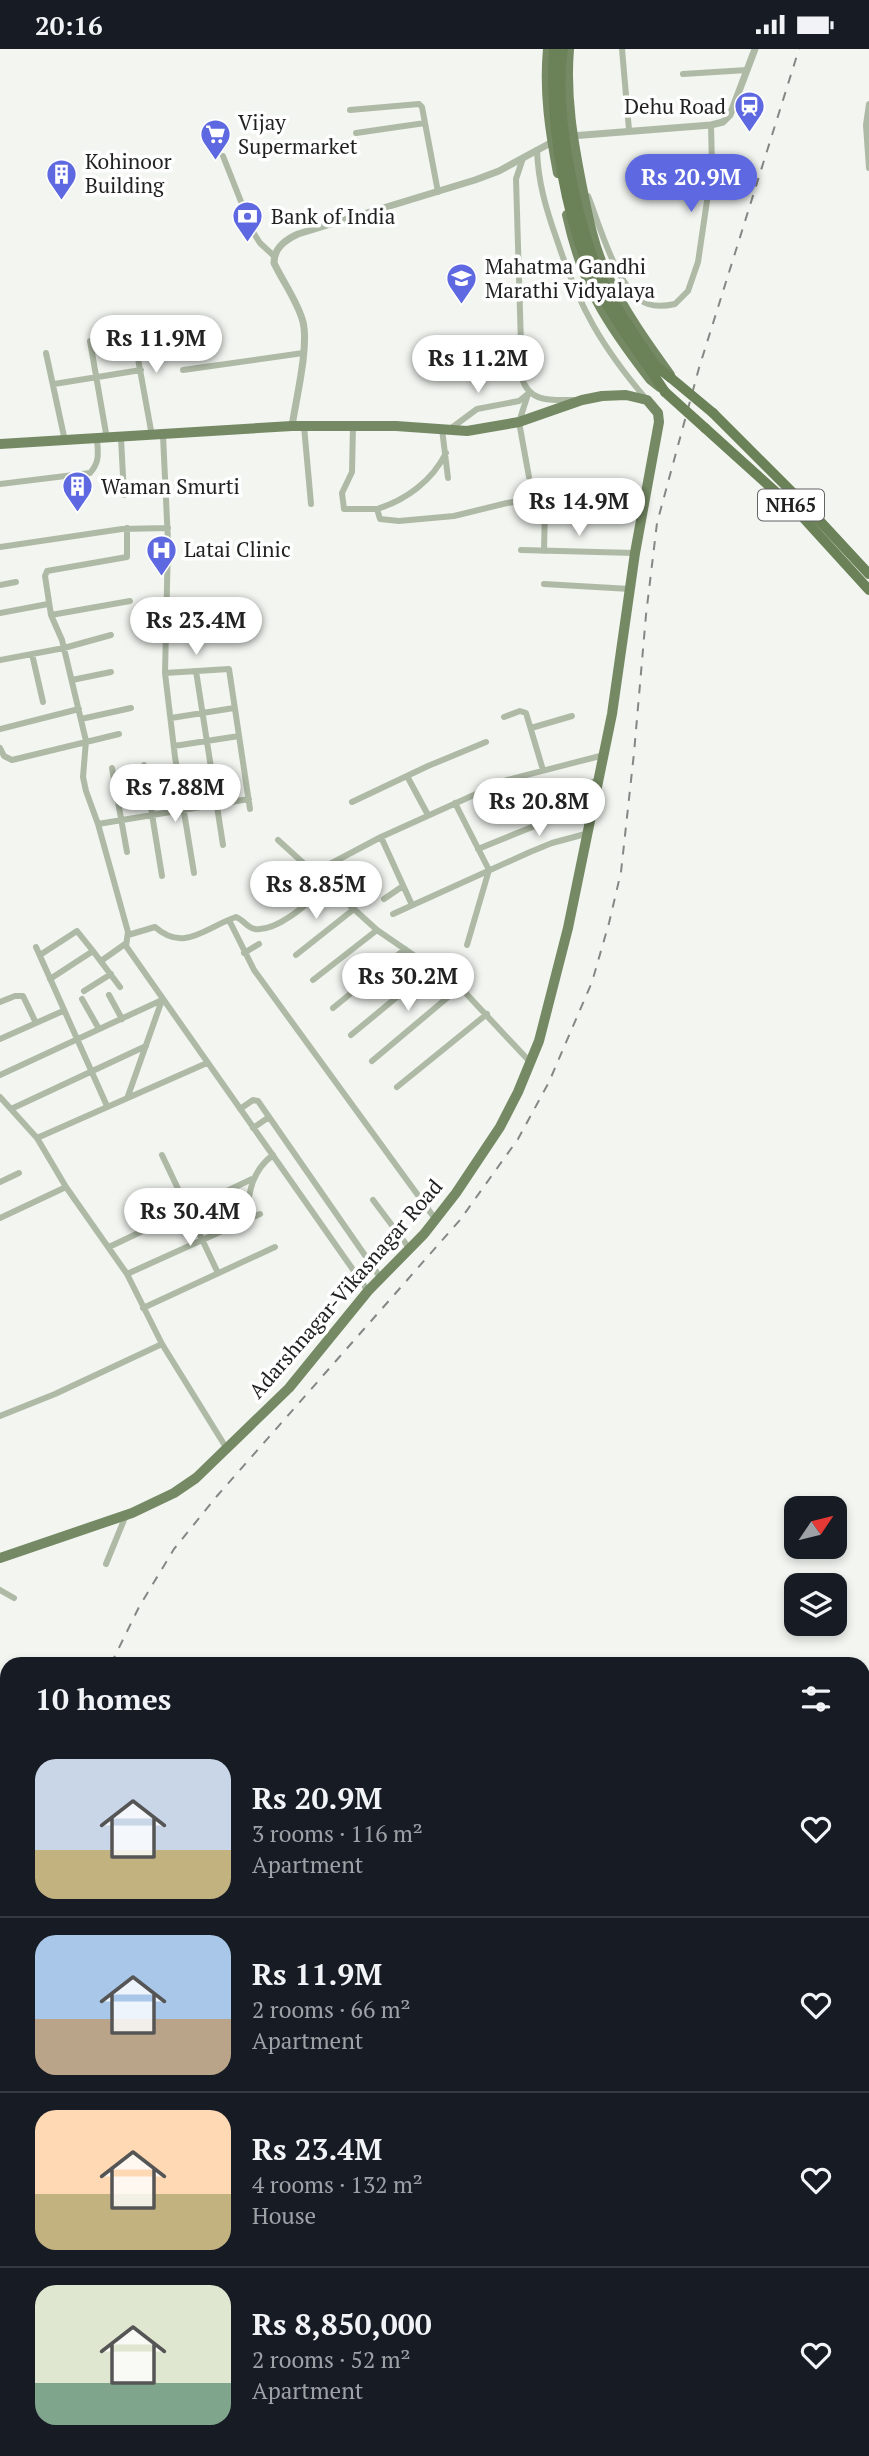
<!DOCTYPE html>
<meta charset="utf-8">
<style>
body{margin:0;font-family:"PT Serif",serif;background:#20242c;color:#f1f3f6;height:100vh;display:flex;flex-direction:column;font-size:26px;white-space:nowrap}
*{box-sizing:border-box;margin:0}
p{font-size:23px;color:#9ea1a6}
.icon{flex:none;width:38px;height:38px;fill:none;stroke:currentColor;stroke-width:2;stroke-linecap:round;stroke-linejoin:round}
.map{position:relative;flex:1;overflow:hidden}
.drawer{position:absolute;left:0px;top:1608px;width:870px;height:800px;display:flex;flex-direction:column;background:#171b24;border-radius:21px 21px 0 0;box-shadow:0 4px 10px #0003}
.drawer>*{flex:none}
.needle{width:46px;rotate:55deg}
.controls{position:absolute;left:784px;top:1447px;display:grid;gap:14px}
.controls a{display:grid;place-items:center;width:63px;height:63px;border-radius:14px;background:#171b24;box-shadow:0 4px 10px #0003;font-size:35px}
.price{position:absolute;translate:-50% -60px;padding:0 16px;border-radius:24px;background:#fff;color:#222;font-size:23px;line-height:46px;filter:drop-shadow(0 2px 4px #0008)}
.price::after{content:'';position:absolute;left:50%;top:42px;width:21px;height:16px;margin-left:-10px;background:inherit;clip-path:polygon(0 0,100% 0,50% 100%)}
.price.on{background:#5e68e0;color:#fff}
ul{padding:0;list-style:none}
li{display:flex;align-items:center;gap:21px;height:175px;padding:0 35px}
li+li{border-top:2px solid #363941}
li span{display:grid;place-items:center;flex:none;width:196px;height:140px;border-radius:21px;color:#555}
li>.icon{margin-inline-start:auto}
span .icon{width:84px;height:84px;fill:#fffc;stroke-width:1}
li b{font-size:30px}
h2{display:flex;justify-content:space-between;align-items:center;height:84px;padding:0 35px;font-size:30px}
.status{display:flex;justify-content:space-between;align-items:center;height:49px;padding:0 35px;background:#171b24;direction:ltr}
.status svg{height:19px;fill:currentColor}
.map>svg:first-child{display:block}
.green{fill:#d9dff9}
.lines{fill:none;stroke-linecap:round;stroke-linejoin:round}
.minor{stroke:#afbaa6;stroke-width:6}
.tertiary{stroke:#afbaa6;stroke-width:7}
.primary{stroke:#758a64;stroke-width:10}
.trunk{stroke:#6b8158;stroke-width:10}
.rail{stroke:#858784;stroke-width:2;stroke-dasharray:9 9;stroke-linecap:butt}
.trunk-bridge{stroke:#6b8158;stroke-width:10}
.labels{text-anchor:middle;stroke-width:7;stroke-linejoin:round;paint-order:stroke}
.shield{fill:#fff;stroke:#626362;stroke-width:2}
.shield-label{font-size:19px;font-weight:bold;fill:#1f201f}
.poi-label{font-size:21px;fill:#1f201f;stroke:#fff;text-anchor:start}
.street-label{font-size:21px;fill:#1f201f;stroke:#fff}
</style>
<div class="status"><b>20:16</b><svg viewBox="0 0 49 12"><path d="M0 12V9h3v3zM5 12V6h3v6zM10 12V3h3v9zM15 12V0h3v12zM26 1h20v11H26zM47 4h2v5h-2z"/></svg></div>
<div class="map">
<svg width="869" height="2407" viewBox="0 0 869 2407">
<rect width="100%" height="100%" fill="#f2f5f0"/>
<path class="green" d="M 869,1643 L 869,2028 L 863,2022 L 863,1647 Z"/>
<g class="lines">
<path class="minor" d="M 622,0 L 629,81
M 683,25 L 747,21
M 869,55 L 866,76 L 869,119
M 350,61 L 419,55 L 422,58 L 438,143
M 356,84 L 425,74
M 537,101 C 538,133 546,160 557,191 C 579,258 601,297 647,351
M 223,107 L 253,183 L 260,194 L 274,207
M 523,109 L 516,130 L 522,329 C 529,354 552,351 573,351
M 588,147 C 599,174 618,245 648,255 C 657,258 666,257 675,255 L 688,242 L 698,213 L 712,118 L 711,76
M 131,271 L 152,387
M 90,292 L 107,390
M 46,304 L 65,392
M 183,321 L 303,304
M 54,335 L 141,321
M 528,345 L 519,373 L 529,428
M 304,377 L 311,455
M 353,377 L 352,423 L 342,444 L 344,460 L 377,460 L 380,470 L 399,472 L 454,467 L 507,454 L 541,449 L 545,457 L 544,502
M 442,380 L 448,429
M 450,380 L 477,360 L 519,352 L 529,344
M 163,386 L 168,493 L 165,624 L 175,708 L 194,824
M 121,389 L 124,446
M 0,435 L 90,424 C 100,413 98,404 97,390
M 377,460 C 406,451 432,432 446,404
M 584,468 L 642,463
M 127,479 L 127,508 L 47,522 L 45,527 L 51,566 L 62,591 L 86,692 L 83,728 L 86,742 L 98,775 L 128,883 L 126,897 L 368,1242
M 0,498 L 122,480 L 168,479
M 521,501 L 635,504
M 544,535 L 630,540
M 0,536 L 16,533
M 136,562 L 166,560
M 0,564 L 48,555
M 51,566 L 130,552
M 32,605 L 43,653
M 0,611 L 64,599 L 111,586
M 196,622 L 223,796
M 165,624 L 229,620 L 250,760
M 72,631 L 111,623
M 504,668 L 520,662 L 526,664 L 543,721
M 171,669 L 234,659
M 81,670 L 131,659
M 531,679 L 572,667
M 0,680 L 79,660
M 174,697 L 239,687
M 0,699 L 4,707 L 12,711 L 119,685
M 144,716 L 162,827
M 112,719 L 127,803
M 407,727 L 428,766
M 492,738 L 508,770
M 352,753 L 428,717 L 486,693
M 455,754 L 489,821 L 467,896
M 523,754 L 599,731
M 98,775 L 249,750
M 381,788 L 412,856
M 278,791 L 377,881 L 460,938 L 531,1014
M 478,800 L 547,772 L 594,758
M 317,827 L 330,815 L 381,788 L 507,731 L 604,706
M 384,850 L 403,837
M 393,865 L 530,803 L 552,794 L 589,784
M 229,871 L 254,921 L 436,1171
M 128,886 L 155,878 C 184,904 206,878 236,868 C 244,871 247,879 255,880 C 279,883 311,851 328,836
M 36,898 L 107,1057
M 244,904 L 259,895
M 40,906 L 77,882 L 93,902
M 296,906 L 354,860
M 101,912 L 125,895
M 50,930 L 93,902 L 120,938
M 313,931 L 377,881
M 84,942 L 111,925
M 109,946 L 122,970
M 82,950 L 99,980
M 0,953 L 15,947 L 23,947 L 36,974
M 333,959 L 405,900
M 351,986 L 432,919
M 0,990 L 63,962
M 372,1012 L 460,938
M 0,1026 L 162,951
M 397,1038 L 487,965
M 128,1047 L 162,951
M 0,1048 L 37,1089 L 66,1138 L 127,1225 L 162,1295 L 227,1400
M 11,1060 L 146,997
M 240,1060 L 253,1051 L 258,1052 L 380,1228
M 253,1079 L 269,1068
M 37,1089 L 207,1014
M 162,1106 L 218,1224
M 0,1133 L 19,1124
M 373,1151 L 409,1199
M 0,1169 L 66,1138
M 245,1173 C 249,1146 250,1123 273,1106
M 109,1198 L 252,1130
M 127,1225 L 260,1165
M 143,1259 L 275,1198
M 0,1367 L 55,1345 L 162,1295
M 106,1515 L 126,1466
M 0,1541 L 14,1549
M 0,2283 L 7,2275"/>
<path class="tertiary" d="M 571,87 L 711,76 L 723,73 L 730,66 L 755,0
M 292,377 C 296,350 309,298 303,273 C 298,253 283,233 274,214 C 274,199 285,191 298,185 L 475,131 L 499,122 L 556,91"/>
<path class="primary" d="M 548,0 C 544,42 550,83 558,124
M 569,0 C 565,48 573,92 582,138 C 588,168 594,199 607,226 C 624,262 647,294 670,326
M 567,166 C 583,238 606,273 650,330 L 660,338
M 0,395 L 292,377 L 396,377 L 467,382 L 519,373 L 582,351 L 602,347 L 626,346 L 647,351 L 658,364 L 659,373 L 635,504 L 612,665 L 568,879 L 539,992 L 518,1043 L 500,1078 L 456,1144 L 424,1185 L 368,1242 L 289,1339 L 196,1429 L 174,1444 L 132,1464 L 0,1509
M 0,1704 L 6,1735 L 0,1760
M 0,2140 L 7,2169
M 0,2228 L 7,2252
M 63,2401 L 65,2407
M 84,2401 L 87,2407"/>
<path class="trunk" d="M 656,317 L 671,329
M 651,322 L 665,343
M 713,364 L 805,456 L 869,525
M 705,379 L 798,463 L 869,541"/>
<path class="rail" d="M 111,1615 L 139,1558 L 174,1500 L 217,1447 L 460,1171 L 518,1090 L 549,1033 L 592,933 L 609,874 L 621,823 L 634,704 L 646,566 L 657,474 L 699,319 L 799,0
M 153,2401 L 156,2407"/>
<path class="trunk-bridge" d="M 554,0 C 549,75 566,179 601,245 C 615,272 634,297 651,322
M 563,0 C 553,63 576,173 602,231 C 617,262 637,289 656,317
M 671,329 L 713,364
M 665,343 L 705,379"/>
</g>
<defs>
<symbol id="station-pin" viewBox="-11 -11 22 30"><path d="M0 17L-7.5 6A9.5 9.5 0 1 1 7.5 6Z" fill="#5e68e0" stroke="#fff"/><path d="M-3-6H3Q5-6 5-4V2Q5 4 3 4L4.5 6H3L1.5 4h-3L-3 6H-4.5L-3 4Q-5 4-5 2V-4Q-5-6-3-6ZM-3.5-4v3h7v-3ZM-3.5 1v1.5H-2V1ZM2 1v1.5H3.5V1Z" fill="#fff"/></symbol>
<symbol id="supermarket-pin" viewBox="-11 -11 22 30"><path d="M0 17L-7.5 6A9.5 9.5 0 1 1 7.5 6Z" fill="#5e68e0" stroke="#fff"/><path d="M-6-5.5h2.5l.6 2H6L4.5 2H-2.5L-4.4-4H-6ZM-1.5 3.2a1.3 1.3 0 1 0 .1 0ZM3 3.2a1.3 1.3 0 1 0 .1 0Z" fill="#fff"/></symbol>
<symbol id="building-pin" viewBox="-11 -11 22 30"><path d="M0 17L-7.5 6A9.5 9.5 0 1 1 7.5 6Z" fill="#5e68e0" stroke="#fff"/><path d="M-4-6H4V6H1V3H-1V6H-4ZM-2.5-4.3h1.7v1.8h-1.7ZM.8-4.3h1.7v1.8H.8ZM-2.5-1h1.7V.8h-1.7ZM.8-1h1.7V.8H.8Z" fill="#fff"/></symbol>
<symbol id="bank-pin" viewBox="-11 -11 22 30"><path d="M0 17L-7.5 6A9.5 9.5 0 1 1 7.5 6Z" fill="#5e68e0" stroke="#fff"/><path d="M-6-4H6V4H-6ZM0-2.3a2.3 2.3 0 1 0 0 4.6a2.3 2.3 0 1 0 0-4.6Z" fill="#fff"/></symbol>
<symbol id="school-pin" viewBox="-11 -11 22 30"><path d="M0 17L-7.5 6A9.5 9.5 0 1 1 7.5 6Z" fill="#5e68e0" stroke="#fff"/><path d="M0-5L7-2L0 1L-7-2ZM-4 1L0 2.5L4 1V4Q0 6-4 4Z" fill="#fff"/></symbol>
<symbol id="hospital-pin" viewBox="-11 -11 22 30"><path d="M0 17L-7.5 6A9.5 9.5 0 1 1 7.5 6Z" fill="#5e68e0" stroke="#fff"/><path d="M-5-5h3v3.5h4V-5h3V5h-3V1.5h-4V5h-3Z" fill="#fff"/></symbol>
</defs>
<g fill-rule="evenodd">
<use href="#station-pin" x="732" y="40" width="35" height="47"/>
<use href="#supermarket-pin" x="198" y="68" width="35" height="47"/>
<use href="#building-pin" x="44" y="108" width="35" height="47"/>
<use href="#bank-pin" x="230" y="150" width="35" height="47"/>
<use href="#school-pin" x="444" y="212" width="35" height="47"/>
<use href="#building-pin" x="60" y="420" width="35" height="47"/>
<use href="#hospital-pin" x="144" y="484" width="35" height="47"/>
</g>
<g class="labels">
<rect class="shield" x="758" y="440.5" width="66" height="31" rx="5"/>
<g class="shield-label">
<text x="791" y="463">NH65</text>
</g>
<g class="poi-label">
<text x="726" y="65" text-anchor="end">Dehu Road</text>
<text x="238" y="81">Vijay<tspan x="238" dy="24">Supermarket</tspan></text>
<text x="85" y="120">Kohinoor<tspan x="85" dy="24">Building</tspan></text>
<text x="271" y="175">Bank of India</text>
<text x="485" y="225">Mahatma Gandhi<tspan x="485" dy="24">Marathi Vidyalaya</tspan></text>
<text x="101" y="445">Waman Smurti</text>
<text x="184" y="508">Latai Clinic</text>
</g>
<g class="street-label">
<text transform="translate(346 1240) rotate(-49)" y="7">Adarshnagar-Vikasnagar Road</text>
</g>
</g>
</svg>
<div class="controls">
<a><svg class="needle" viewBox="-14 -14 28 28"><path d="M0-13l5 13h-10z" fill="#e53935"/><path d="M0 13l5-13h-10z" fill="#9ea1a6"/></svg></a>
<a><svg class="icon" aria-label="layers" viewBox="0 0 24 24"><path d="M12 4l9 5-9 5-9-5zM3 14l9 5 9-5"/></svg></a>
</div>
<b class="price on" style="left:691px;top:165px">Rs 20.9M</b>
<b class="price" style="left:156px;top:326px">Rs 11.9M</b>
<b class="price" style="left:478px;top:346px">Rs 11.2M</b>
<b class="price" style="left:579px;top:489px">Rs 14.9M</b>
<b class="price" style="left:196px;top:608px">Rs 23.4M</b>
<b class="price" style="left:175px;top:775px">Rs 7.88M</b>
<b class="price" style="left:539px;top:789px">Rs 20.8M</b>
<b class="price" style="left:316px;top:872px">Rs 8.85M</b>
<b class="price" style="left:408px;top:964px">Rs 30.2M</b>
<b class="price" style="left:190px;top:1199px">Rs 30.4M</b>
<section class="drawer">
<h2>10 homes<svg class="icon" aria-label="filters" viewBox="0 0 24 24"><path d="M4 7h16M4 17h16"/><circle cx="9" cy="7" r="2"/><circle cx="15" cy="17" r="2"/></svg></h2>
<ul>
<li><span style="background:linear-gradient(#c9d6e8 65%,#c2b280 0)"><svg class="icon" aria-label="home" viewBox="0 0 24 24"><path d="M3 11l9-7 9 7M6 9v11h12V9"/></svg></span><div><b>Rs 20.9M</b><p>3 rooms · 116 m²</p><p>Apartment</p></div><svg class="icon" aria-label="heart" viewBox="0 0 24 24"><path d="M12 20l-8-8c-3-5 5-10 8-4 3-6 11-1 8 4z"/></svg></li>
<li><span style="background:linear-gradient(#a9c7e8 60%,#b9a48a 0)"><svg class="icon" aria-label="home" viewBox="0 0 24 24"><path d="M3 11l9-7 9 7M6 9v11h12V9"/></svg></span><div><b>Rs 11.9M</b><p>2 rooms · 66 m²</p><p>Apartment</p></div><svg class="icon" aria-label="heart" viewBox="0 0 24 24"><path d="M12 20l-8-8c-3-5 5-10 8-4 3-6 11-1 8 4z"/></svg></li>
<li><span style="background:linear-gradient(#ffd9b3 60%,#c2b280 0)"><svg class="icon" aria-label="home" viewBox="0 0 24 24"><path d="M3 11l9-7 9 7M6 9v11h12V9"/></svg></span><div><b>Rs 23.4M</b><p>4 rooms · 132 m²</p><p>House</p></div><svg class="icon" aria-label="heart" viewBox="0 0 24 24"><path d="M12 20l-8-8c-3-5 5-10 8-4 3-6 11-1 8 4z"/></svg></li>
<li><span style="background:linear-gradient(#dfe7d0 70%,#7fa58c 0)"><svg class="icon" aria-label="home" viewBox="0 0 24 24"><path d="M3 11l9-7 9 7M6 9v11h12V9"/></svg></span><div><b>Rs 8,850,000</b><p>2 rooms · 52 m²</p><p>Apartment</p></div><svg class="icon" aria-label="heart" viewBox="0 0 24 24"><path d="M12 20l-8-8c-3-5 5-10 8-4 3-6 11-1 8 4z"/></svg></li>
</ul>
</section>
</div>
